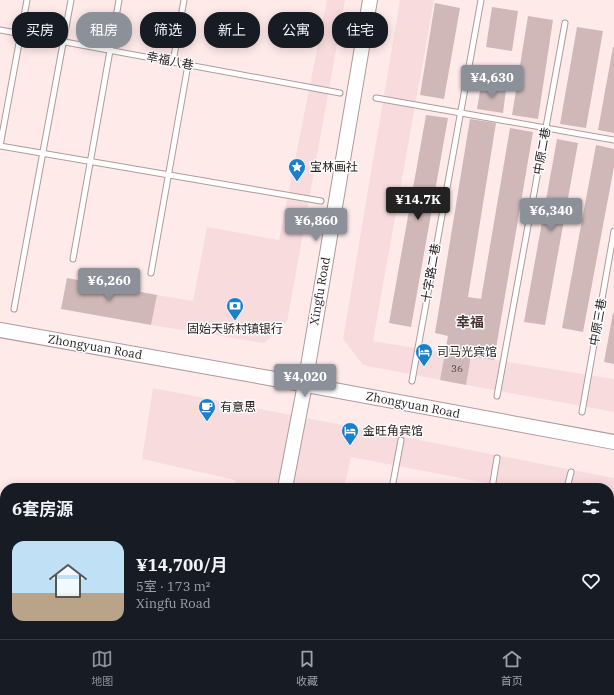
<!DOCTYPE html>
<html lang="zh">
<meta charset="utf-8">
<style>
body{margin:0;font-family:"IBM Plex Serif","Noto Sans SC",serif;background:#20242c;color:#f1f3f6;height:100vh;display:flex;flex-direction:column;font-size:15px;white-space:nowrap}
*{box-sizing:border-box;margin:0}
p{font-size:13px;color:#9ea1a6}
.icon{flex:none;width:22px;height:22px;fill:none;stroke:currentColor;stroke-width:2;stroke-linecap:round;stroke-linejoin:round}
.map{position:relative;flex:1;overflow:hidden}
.side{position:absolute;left:0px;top:483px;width:614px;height:156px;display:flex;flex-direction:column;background:#171b24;border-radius:16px 16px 0 0;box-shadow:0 2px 10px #0003}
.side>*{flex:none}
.top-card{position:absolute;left:12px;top:12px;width:400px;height:36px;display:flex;gap:8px}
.price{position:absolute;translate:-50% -34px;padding:0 9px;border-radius:4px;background:#8c9099;color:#fff;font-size:13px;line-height:26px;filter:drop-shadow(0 1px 2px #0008)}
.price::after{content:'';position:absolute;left:50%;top:24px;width:12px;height:9px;margin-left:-6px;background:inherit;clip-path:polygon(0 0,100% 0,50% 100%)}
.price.selected{background:#222;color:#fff}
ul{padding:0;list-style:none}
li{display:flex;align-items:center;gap:12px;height:100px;padding:0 12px}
li span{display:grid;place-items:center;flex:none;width:112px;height:80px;border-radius:12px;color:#555}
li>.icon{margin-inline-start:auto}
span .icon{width:48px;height:48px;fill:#fffc;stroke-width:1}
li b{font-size:17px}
h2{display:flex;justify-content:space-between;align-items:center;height:48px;padding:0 12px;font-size:17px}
.tag{padding:0 14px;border-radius:16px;background:#171b24;box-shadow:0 2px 10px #0003;font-size:14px;line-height:36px}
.tag.selected{background:#8c9099;color:#fff}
.tab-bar{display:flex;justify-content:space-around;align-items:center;height:56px;border-top:1px solid #363941;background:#171b24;font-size:11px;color:#9ea1a6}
.tab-bar a{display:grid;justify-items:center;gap:2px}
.tab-bar .selected{color:#8c9099}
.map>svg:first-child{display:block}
.built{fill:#f8dcdd}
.building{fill:#d0b8b8}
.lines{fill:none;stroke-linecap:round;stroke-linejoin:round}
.lane-casing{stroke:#b19999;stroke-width:7}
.secondary-casing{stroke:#b19999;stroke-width:16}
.lane{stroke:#fff;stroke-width:5}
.secondary{stroke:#fff;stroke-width:14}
.labels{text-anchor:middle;stroke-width:3;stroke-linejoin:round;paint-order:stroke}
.number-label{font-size:10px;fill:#534646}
.street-label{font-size:12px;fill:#292020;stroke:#fdfdfd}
.poi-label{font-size:12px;fill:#292020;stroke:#fdfdfd;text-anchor:start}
.quarter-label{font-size:14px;font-weight:bold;fill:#483435;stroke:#fdfdfd}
</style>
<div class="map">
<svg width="614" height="639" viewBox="0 0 614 639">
<rect width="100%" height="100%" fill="#ffeaea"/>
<path class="built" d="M 327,0 L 345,0 L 287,322 L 264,343 L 151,325 L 157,295 L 193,301 L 207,227 L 279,240 Z
M 400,0 L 434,0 L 373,341 L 445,353 L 440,380 L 363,365 L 343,339 Z
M 471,356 L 614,379 L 614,412 L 466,385 Z
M 153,388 L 614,478 L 614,507 L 609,506 L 609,488 L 513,488 L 351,457 L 344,488 L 234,488 L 235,480 L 142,459 Z"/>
<path class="building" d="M 435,3 L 460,8 L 444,99 L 420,95 Z
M 492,7 L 518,11 L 512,51 L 486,47 Z
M 528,16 L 553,20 L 538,119 L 512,115 Z
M 577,27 L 603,31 L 586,128 L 560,124 Z
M 613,47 L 614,47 L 614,133 L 598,130 Z
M 481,85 L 506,89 L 503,113 L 477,109 Z
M 426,115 L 448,118 L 411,327 L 389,323 Z
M 470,119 L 496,123 L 468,297 L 481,299 L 510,128 L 533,132 L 494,360 L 471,356 L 466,385 L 440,380 L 448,336 L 435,333 Z
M 557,139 L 578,143 L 545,325 L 524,322 Z
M 596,145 L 614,149 L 614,167 L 583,332 L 562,328 Z
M 67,278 L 157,295 L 151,325 L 61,309 Z
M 613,313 L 614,313 L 614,364 L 604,362 Z"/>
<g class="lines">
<defs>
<path id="lane" d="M 0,30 L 340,93
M 173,62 L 184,0
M 376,98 L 614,140
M 0,146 L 321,201
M 0,146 L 27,0
M 73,259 L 119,0
M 151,273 L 188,65
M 14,309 L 71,0
M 412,381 L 481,0
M 497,396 L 565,23
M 582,412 L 614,231
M 392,488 L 401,440
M 492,488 L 497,458
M 567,488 L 571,472
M 135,639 L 135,634
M 365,639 L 366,634
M 537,639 L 538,634"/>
<path id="secondary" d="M 0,330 L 269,378 L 614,442
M 285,488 L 305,384 L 370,0
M 256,639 L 257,634"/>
</defs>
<use href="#lane" class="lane-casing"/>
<use href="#secondary" class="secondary-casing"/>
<use href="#lane" class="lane"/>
<use href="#secondary" class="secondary"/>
</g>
<defs>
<symbol id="sight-pin" viewBox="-11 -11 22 30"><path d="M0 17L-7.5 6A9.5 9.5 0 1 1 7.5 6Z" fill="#1a80cb" stroke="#fdfdfd"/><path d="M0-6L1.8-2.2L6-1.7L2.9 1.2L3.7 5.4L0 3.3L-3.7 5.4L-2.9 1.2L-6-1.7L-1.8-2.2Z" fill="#fff"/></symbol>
<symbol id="bank-pin" viewBox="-11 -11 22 30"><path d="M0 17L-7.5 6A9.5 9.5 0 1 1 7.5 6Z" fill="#1a80cb" stroke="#fdfdfd"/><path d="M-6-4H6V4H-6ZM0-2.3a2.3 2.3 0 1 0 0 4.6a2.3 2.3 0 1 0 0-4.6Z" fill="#fff"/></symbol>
<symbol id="hotel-pin" viewBox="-11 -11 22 30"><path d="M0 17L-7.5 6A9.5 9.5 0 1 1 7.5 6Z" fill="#1a80cb" stroke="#fdfdfd"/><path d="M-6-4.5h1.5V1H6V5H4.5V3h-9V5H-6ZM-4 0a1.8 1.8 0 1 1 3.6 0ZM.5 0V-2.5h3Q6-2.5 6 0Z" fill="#fff"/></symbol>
<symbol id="cafe-pin" viewBox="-11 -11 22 30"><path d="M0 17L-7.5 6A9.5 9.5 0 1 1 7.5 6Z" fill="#1a80cb" stroke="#fdfdfd"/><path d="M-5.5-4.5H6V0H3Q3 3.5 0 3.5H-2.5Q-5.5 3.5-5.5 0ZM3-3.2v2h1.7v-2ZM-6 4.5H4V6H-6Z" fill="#fff"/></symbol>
</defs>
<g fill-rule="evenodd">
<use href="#sight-pin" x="287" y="157" width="20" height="27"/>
<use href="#bank-pin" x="225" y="296" width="20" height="27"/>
<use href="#hotel-pin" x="414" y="342" width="20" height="27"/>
<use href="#cafe-pin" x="197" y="397" width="20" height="27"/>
<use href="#hotel-pin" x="340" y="421" width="20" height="27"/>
</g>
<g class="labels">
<g class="number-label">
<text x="457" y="372">36</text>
</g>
<g class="street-label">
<text transform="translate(170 61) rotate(11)" y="4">幸福八巷</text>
<text transform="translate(542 151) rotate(-80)" y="4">中原二巷</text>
<text transform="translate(431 273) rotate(-80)" y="4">十字路二巷</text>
<text transform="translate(320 291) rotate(-80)" y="4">Xingfu Road</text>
<text transform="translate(598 322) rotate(-80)" y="4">中原三巷</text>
<text transform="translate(95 347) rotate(10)" y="4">Zhongyuan Road</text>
<text transform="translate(413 405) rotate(11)" y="4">Zhongyuan Road</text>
</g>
<g class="poi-label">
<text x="310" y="171">宝林画社</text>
<text x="235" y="333" text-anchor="middle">固始天骄村镇银行</text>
<text x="437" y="356">司马光宾馆</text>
<text x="220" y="411">有意思</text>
<text x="363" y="435">金旺角宾馆</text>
</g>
<g class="quarter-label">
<text x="470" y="327">幸福</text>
</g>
</g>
</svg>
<b class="price" style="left:492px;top:99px">¥4,630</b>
<b class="price selected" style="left:418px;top:221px">¥14.7K</b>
<b class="price" style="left:551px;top:232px">¥6,340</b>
<b class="price" style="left:316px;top:242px">¥6,860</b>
<b class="price" style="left:109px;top:302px">¥6,260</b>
<b class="price" style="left:305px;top:398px">¥4,020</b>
<div class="top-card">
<a class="tag">买房</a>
<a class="tag selected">租房</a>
<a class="tag">筛选</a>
<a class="tag">新上</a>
<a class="tag">公寓</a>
<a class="tag">住宅</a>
</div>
<section class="side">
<h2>6套房源<svg class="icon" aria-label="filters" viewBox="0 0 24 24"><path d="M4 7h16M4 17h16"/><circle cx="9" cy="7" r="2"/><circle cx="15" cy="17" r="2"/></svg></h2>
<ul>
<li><span style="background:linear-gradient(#bfe0f5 65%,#b9a48a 0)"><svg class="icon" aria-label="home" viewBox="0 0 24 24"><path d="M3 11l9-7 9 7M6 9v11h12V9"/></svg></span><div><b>¥14,700/月</b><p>5室 · 173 m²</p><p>Xingfu Road</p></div><svg class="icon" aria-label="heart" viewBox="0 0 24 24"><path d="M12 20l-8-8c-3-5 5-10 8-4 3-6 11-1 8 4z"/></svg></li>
</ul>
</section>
</div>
<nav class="tab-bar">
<a class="selected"><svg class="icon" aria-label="map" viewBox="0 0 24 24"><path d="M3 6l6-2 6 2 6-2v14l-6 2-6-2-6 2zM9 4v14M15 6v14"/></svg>地图</a>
<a><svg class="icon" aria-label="saved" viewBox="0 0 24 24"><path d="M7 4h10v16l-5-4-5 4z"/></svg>收藏</a>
<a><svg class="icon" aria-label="home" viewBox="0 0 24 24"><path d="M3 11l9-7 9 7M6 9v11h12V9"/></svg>首页</a>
</nav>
